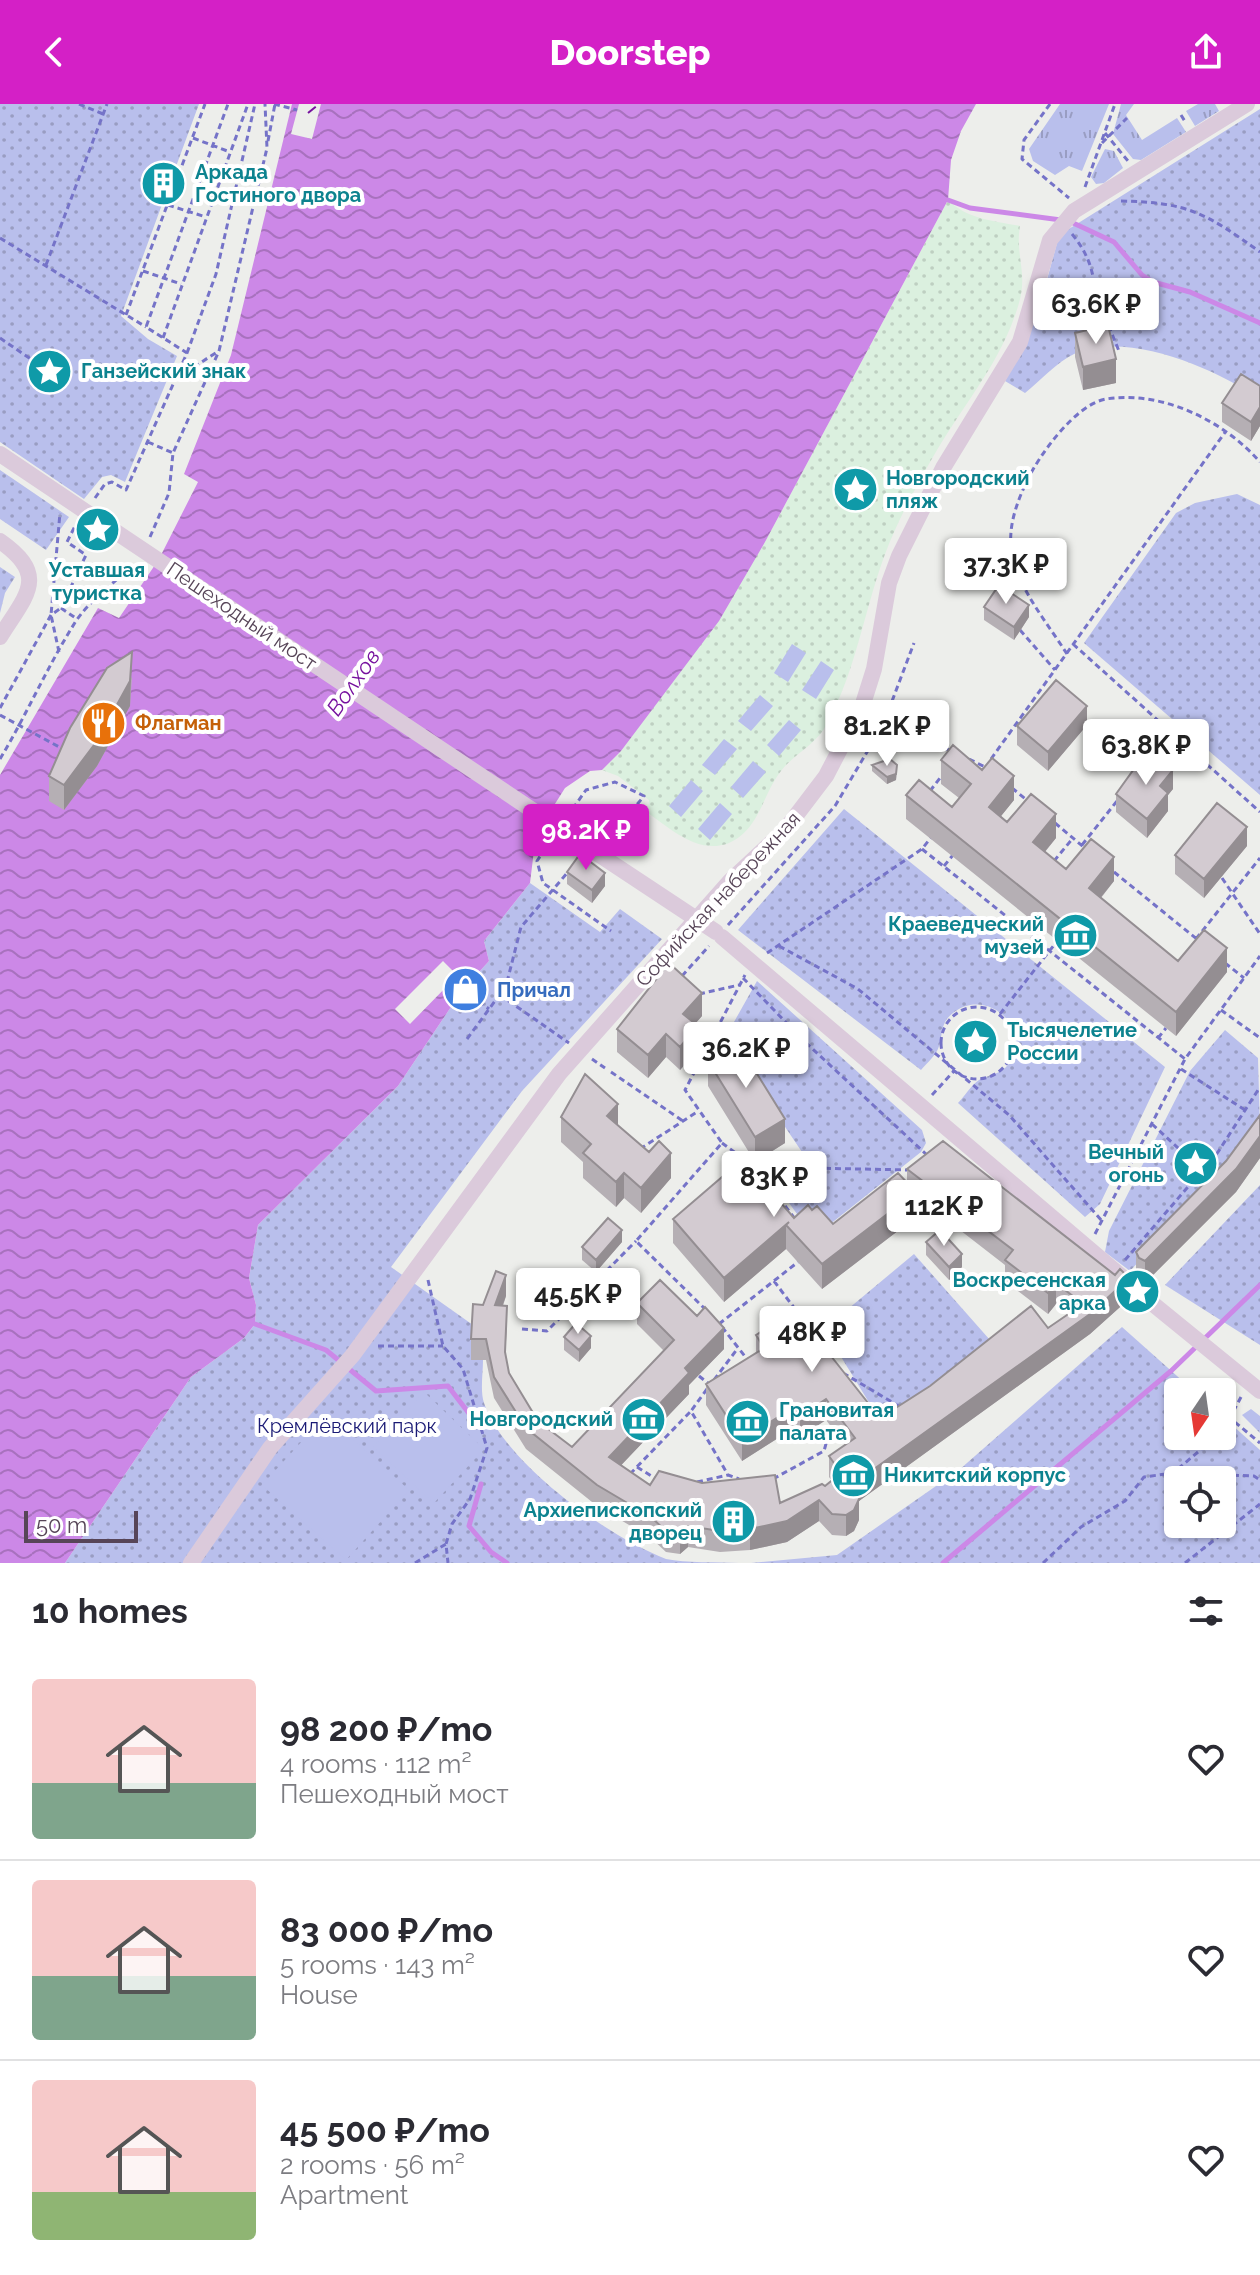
<!DOCTYPE html>
<meta charset="utf-8">
<style>
body{margin:0;font-family:Raleway,sans-serif;background:#f2f2f3;color:#2b2b33;height:100vh;display:flex;flex-direction:column;font-size:30px;white-space:nowrap}
*{box-sizing:border-box;margin:0}
p{font-size:26px;color:#7c7c81}
.icon{flex:none;width:44px;height:44px;fill:none;stroke:currentColor;stroke-width:2;stroke-linecap:round;stroke-linejoin:round}
.map{position:relative;height:1459px;overflow:hidden}
.details{display:flex;flex-direction:column;background:#fff;flex:1}
.details>*{flex:none}
.needle{width:52px;rotate:193deg}
.tools{position:absolute;left:1164px;top:1274px;display:grid;gap:16px}
.tools a{display:grid;place-items:center;width:72px;height:72px;border-radius:8px;background:#fff;box-shadow:0 2px 6px #0004;font-size:40px}
.scale{position:absolute;left:24px;bottom:20px;width:114px;box-sizing:border-box;padding-left:8px;border:4px solid #574558;border-top:0;font-size:22px;line-height:28px;white-space:nowrap;color:#574558;-webkit-text-stroke:6px #fff;paint-order:stroke}
.price{position:absolute;translate:-50% -68px;padding:0 18px;border-radius:8px;background:#fff;color:#222;font-size:26px;line-height:52px;filter:drop-shadow(0 2px 4px #0008)}
.price::after{content:'';position:absolute;left:50%;top:48px;width:24px;height:18px;margin-left:-12px;background:inherit;clip-path:polygon(0 0,100% 0,50% 100%)}
.price.on{background:#d420c6;color:#fff}
ul{padding:0;list-style:none}
li{display:flex;align-items:center;gap:24px;height:200px;padding:0 32px}
li+li{border-top:2px solid #e1e1e2}
li span{display:grid;place-items:center;flex:none;width:224px;height:160px;border-radius:8px;color:#555}
li>.icon{margin-inline-start:auto}
span .icon{width:96px;height:96px;fill:#fffc;stroke-width:1}
li b{font-size:34px}
h2{display:flex;justify-content:space-between;align-items:center;height:96px;padding:0 32px;font-size:34px}
header{display:flex;justify-content:space-between;align-items:center;height:104px;padding:0 32px;background:#d420c6;color:#fff;font-size:36px;font-weight:800}
.map>svg:first-child{display:block}
.grass{fill:url(#grass-tufts)}
.sand{fill:url(#sand-dots)}
.park{fill:url(#park-dots);fill-rule:evenodd}
.garden{fill:#b9bfec}
.water{fill:url(#water-waves)}
.pier{fill:#edeeeb}
.lines{fill:none;stroke-linecap:round;stroke-linejoin:round}
.stream{stroke:#cc88e7;stroke-width:5}
.ferry{stroke:#76119e;stroke-width:2;stroke-dasharray:10 8;stroke-linecap:butt}
.path{stroke:#7573c8;stroke-width:3;stroke-dasharray:6 4;stroke-linecap:butt}
.street{stroke:#dbcadb;stroke-width:16}
.street-bridge{stroke:#dbcadb;stroke-width:16}
.wall{fill:#b5afb4}
.shaded-wall{fill:#948e92}
.building{fill:#d3cbd1;stroke:#948e92;stroke-width:2}
.labels{text-anchor:middle;stroke-width:8;stroke-linejoin:round;paint-order:stroke}
.culture-label{font-size:20px;font-weight:bold;fill:#0d838f;stroke:#fff;text-anchor:start}
.street-label{font-size:20px;fill:#574558;stroke:#fff}
.food-label{font-size:20px;font-weight:bold;fill:#c56008;stroke:#fff;text-anchor:start}
.shop-label{font-size:20px;font-weight:bold;fill:#366cbe;stroke:#fff;text-anchor:start}
.park-label{font-size:20px;fill:#1a1a75;stroke:#fff}
.water-label{font-size:22px;font-style:italic;fill:#76119e;stroke:#fff}
</style>
<header><svg class="icon" aria-label="back" viewBox="0 0 24 24"><path d="M15 5l-7 7 7 7"/></svg>Doorstep<svg class="icon" aria-label="share" viewBox="0 0 24 24"><path d="M12 15V3M7 8l5-5 5 5M5 13v7h14v-7"/></svg></header>
<div class="map">
<svg width="1260" height="1459" viewBox="0 0 1260 1459">
<defs>
<pattern id="grass-tufts" width="24" height="20" patternUnits="userSpaceOnUse" patternTransform="scale(2)"><rect width="24" height="20" fill="#b9bfec"/><path d="M3 7l-1-3M5 7V3M7 7l1-3M15 17l-1-3M17 17v-4M19 17l1-3" fill="none" stroke="#999dc2"/></pattern>
<pattern id="sand-dots" width="8" height="8" patternUnits="userSpaceOnUse" patternTransform="scale(2)"><rect width="8" height="8" fill="#dbf0df"/><path d="M2 2h.1M6 6h.1" fill="none" stroke="#becfc1" stroke-width="1.8" stroke-linecap="round"/></pattern>
<pattern id="park-dots" width="8" height="8" patternUnits="userSpaceOnUse" patternTransform="scale(2)"><rect width="8" height="8" fill="#b9bfec"/><path d="M2 2h.1M6 6h.1" fill="none" stroke="#999dc2" stroke-width="1.8" stroke-linecap="round"/></pattern>
<pattern id="water-waves" width="16" height="10" patternUnits="userSpaceOnUse" patternTransform="scale(2)"><rect width="16" height="10" fill="#cc88e7"/><path d="M0 5q4-4 8 0t8 0" fill="none" stroke="#a871be"/></pattern>
</defs>
<rect width="100%" height="100%" fill="#edeeeb"/>
<path class="grass" d="M 1060,0 L 1109,0 L 1082,67 L 1069,62 L 1055,71 L 1033,57 L 1029,45 Z
M 1121,0 L 1134,0 L 1126,11 L 1142,36 L 1177,14 L 1186,28 L 1141,56 L 1133,55 L 1113,30 Z
M 1198,0 L 1215,0 L 1219,7 L 1195,22 L 1186,7 Z
M 1105,45 L 1114,47 L 1123,64 L 1104,79 L 1096,80 L 1091,73 Z
M 1251,1305 L 1260,1312 L 1260,1329 L 1242,1311 Z"/>
<path class="sand" d="M 948,96 C 967,115 994,117 1020,122 C 1015,151 1028,169 1019,199 C 1003,255 966,297 937,346 C 922,372 907,399 895,426 C 865,491 860,563 824,625 C 813,642 793,651 781,667 C 762,691 760,725 729,739 C 698,751 671,725 648,709 L 649,696 L 618,672 L 602,666 L 621,647 L 765,438 Z"/>
<path class="park" d="M 0,0 L 199,0 L 121,212 L 148,235 L 177,252 L 125,378 L 111,371 L 102,373 L 84,395 L 0,338 Z
M 1260,5 L 1260,295 C 1215,264 1126,226 1074,250 C 1057,258 1040,277 1025,289 L 1005,277 L 1037,212 L 1057,139 L 1064,128 Z
M 0,366 L 69,413 L 46,446 L 0,415 Z
M 1237,390 L 1260,401 L 1260,691 L 1084,539 L 1176,409 L 1195,399 Z
M 0,463 L 15,473 L 5,489 L 0,509 Z
M 844,705 L 1165,963 L 1100,1100 L 1085,1113 L 958,999 C 964,993 972,980 979,976 C 993,969 1006,970 1013,952 C 1027,916 982,885 953,909 C 938,920 944,935 937,947 C 933,954 926,960 921,966 L 738,826 Z
M 530,779 L 600,828 L 620,805 L 662,835 L 522,987 L 391,1163 L 473,1221 L 471,1255 L 483,1256 C 483,1269 480,1287 484,1299 C 505,1360 607,1432 666,1455 C 686,1459 717,1458 739,1459 L 65,1459 L 191,1273 L 244,1234 L 255,1220 L 256,1201 L 249,1174 L 258,1121 L 398,982 L 461,888 L 489,857 L 484,837 Z
M 757,877 L 922,1026 L 926,1039 L 921,1048 L 824,1125 L 805,1121 L 768,1070 L 802,1048 L 725,934 Z
M 1225,926 L 1258,954 L 1260,1026 L 1130,1167 L 1105,1148 L 1109,1127 L 1190,967 Z
M 1260,1081 L 1260,1241 L 1165,1181 Z
M 914,1150 L 990,1236 L 881,1318 L 824,1225 Z
M 1122,1223 L 1195,1288 L 1178,1288 L 1178,1332 L 1222,1332 L 1222,1312 L 1260,1346 L 1260,1459 L 751,1459 L 837,1451 L 959,1366 ZM 1178,1376 L 1222,1376 L 1222,1420 L 1178,1420 Z"/>
<path class="garden" d="M 792,540 L 806,549 L 788,578 L 774,569 Z
M 821,557 L 834,566 L 816,595 L 802,586 Z
M 760,591 L 773,602 L 751,627 L 738,617 Z
M 789,616 L 801,626 L 779,652 L 767,641 Z
M 724,635 L 737,645 L 715,671 L 702,661 Z
M 753,657 L 766,668 L 743,694 L 731,683 Z
M 691,676 L 703,687 L 681,713 L 669,702 Z
M 720,699 L 732,710 L 710,736 L 698,725 Z
M 424,1288 L 484,1345 L 434,1399 L 373,1343 Z
M 326,1311 L 409,1386 L 346,1456 L 262,1381 Z"/>
<path class="water" d="M 292,0 L 976,0 L 961,27 L 951,56 L 948,96 L 765,438 L 719,517 L 621,647 L 602,666 L 590,667 L 565,684 L 536,730 L 530,779 L 484,837 L 489,857 L 461,888 L 398,982 L 258,1121 L 249,1174 L 256,1201 L 255,1220 L 244,1234 L 191,1273 L 65,1459 L 0,1459 L 0,671 L 98,504 L 119,514 L 159,455 L 198,378 L 184,370 L 231,251 Z"/>
<path class="pier" d="M 299,0 L 321,0 L 312,35 L 291,30 Z
M 443,857 L 458,872 L 455,876 L 463,885 L 461,888 L 451,878 L 410,920 L 395,905 Z"/>
<g class="lines">
<path class="stream" d="M 948,96 L 970,104 L 1061,116
M 1071,118 L 1114,138 L 1142,171 L 1153,178 L 1190,188 L 1260,219
M 255,1220 L 326,1246 L 376,1287 L 448,1282 L 471,1312
M 481,1380 L 469,1422 L 491,1448 L 507,1459
M 943,1459 L 1171,1267 L 1260,1181"/>
<path class="ferry" d="M 308,9 L 319,0"/>
<path class="path" d="M 79,0 L 103,10
M 274,0 L 297,6
M 1050,0 L 1024,36 L 1022,55 L 1069,94
M 1181,11 L 1186,19
M 1105,29 L 1128,57
M 193,34 L 230,48
M 268,37 L 275,0
M 1102,39 L 1127,14
M 1085,83 L 1115,0
M 1121,97 C 1188,98 1207,110 1260,148
M 168,101 L 206,113
M 1072,130 C 1097,160 1099,191 1089,228
M 0,134 L 146,223
M 46,161 L 107,0
M 143,167 L 181,180
M 1097,194 L 1119,247
M 126,211 L 205,0
M 0,234 L 38,260
M 163,234 L 248,0
M 187,249 L 216,170 L 255,0
M 177,274 L 217,248
M 148,338 L 173,349
M 95,394 L 105,380 L 112,378 L 126,386 L 187,249 L 146,223 L 228,0
M 150,433 L 169,389 L 173,349 L 219,247 L 267,44 L 265,0
M 61,504 L 77,515
M 1020,526 L 1055,566
M 1073,540 L 1260,708
M 59,548 L 51,511 L 60,409
M 1067,550 C 1048,520 1021,488 1013,454 C 1006,427 1016,400 1027,377 C 1039,351 1076,300 1106,295 C 1162,286 1224,317 1260,358
M 0,604 L 51,511 L 61,504 L 86,451 L 67,438 L 76,420
M 0,611 L 63,645
M 890,618 L 951,647
M 0,655 C 27,610 48,561 76,517 C 94,491 115,481 132,459
M 969,655 L 987,664
M 991,655 L 1226,327
M 1012,684 L 1028,697
M 930,687 L 943,670
M 567,713 L 586,686 L 615,678 L 644,692 L 608,736
M 1055,719 L 1086,745
M 551,736 L 537,757 L 543,779 L 611,827
M 1082,741 L 1117,697
M 922,745 L 1185,955
M 1054,757 L 1073,734
M 944,762 L 953,751
M 1114,768 L 1198,836
M 1222,774 L 1260,830
M 728,821 L 835,702 L 883,621 L 914,539
M 1196,835 L 1260,754
M 779,842 L 858,885 L 1009,1011 L 1102,1117
M 767,849 L 922,745 L 933,731
M 1225,859 L 1244,874
M 682,872 L 709,842
M 743,874 L 804,937 L 927,1051
M 463,885 L 489,905
M 699,890 L 739,881
M 500,891 L 569,939
M941 939a36 36 0 1 1 72 0a36 36 0 1 1-72 0Z
M 1221,906 L 1260,934
M 1000,910 L 1058,836
M 1158,934 L 1166,924
M 467,935 L 506,882 L 521,823 L 568,768
M 592,955 L 605,964
M 1181,965 L 1245,1006
M 611,968 L 683,1017
M 932,991 L 954,967
M 1152,1020 L 1189,1054
M 722,1039 L 755,1063 L 796,1116
M 640,1045 L 697,1008
M 755,1063 L 911,1066
M 1095,1130 L 1185,955 L 1260,852
M 1125,1156 L 1218,1048 L 1260,983
M 428,1176 L 443,1242 L 463,1265 L 487,1344 L 470,1395 L 452,1420 L 446,1440 L 448,1459
M 774,1177 L 828,1249
M 706,1206 L 636,1137 L 722,1039 L 685,986 L 745,871
M 719,1220 L 798,1158
M 722,1223 L 747,1255
M 522,1225 L 547,1227 L 636,1137
M 378,1242 L 443,1242
M 843,1269 L 902,1304
M 699,1272 L 709,1280
M 714,1276 L 738,1244
M 707,1285 L 691,1307 L 728,1371 L 739,1375
M 1241,1293 L 1230,1314 L 1260,1339
M 1222,1328 L 1230,1314
M 637,1363 L 658,1376
M 1173,1369 L 1254,1372 L 1260,1376
M 630,1370 L 691,1307
M 773,1375 L 824,1347 L 831,1322
M 697,1378 L 728,1371
M 415,1459 L 446,1440
M 1043,1459 L 1081,1423 L 1125,1397 L 1144,1373 L 1173,1369 L 1217,1332
M 1185,1459 L 1260,1400"/>
<path class="street" d="M 0,350 L 107,422
M 0,437 C 50,472 26,491 0,533
M 577,736 L 716,828
M 722,833 L 1128,1178
M 1137,1187 L 1260,1287
M 191,1459 L 270,1344 L 352,1252 L 559,970 L 730,777 L 785,726 L 826,672 L 862,603 L 874,565 L 889,479 L 899,452 L 943,364 L 1020,238 L 1050,136 L 1074,107 L 1247,0"/>
<path class="street-bridge" d="M 107,422 L 577,736"/>
</g>
<path class="wall" d="M 1075,229 L 1116,279 L 1083,286 L 1075,253 Z
M 1260,282 L 1260,322 L 1251,337 L 1222,318 L 1222,299 Z
M 984,503 L 1029,513 L 1014,536 L 984,516 Z
M 132,573 L 130,602 L 97,662 L 64,706 L 49,697 L 49,672 Z
M 1087,621 L 1048,667 L 1017,641 L 1017,622 Z
M 941,656 L 1014,696 L 1001,712 L 1007,718 L 1056,734 L 1045,748 L 1066,765 L 1114,777 L 1101,794 L 1178,857 L 1227,868 L 1176,932 L 906,715 L 906,691 L 952,703 L 959,694 L 941,680 Z
M 872,661 L 897,667 L 896,676 L 887,680 L 872,667 Z
M 1173,685 L 1168,691 L 1168,707 L 1147,734 L 1116,708 L 1116,690 Z
M 1247,742 L 1204,794 L 1175,770 L 1175,751 Z
M 567,768 L 605,782 L 592,799 L 567,780 Z
M 702,912 L 695,920 L 698,946 L 680,966 L 666,953 L 648,974 L 617,948 L 617,925 Z
M 708,957 L 785,1039 L 755,1058 L 708,982 Z
M 1260,1011 L 1260,1054 L 1236,1088 L 1145,1179 L 1139,1176 L 1136,1170 L 1136,1148 L 1226,1057 Z
M 561,1013 L 618,1021 L 671,1074 L 641,1109 L 624,1094 L 616,1103 L 583,1074 L 583,1058 L 561,1038 Z
M 907,1065 L 1129,1195 L 1090,1230 L 859,1397 L 859,1416 L 854,1427 L 846,1432 L 832,1431 L 819,1417 L 787,1438 L 750,1446 L 720,1448 L 688,1443 L 680,1450 L 666,1448 L 651,1434 L 597,1402 L 526,1345 L 494,1294 L 486,1256 L 471,1256 L 471,1235 L 483,1201 L 506,1192 L 503,1202 L 507,1223 L 505,1252 L 509,1269 L 538,1317 L 572,1343 L 664,1247 L 637,1220 L 637,1199 L 724,1245 L 689,1281 L 689,1290 L 621,1361 L 650,1381 L 702,1379 L 780,1399 L 825,1382 L 832,1377 L 829,1373 L 829,1352 L 845,1341 L 826,1316 L 800,1333 L 794,1324 L 742,1357 L 706,1301 L 706,1280 L 756,1249 L 756,1231 L 779,1226 L 811,1258 L 880,1314 L 1048,1224 L 1069,1210 L 1056,1200 L 1048,1210 L 1005,1177 L 1005,1161 L 916,1092 L 916,1113 L 822,1185 L 786,1145 L 724,1198 L 673,1139 L 673,1115 L 794,1114 L 812,1106 L 833,1120 L 907,1079 Z
M 622,1138 L 596,1168 L 582,1156 L 582,1143 Z
M 926,1138 L 962,1163 L 949,1176 L 926,1151 Z
M 564,1233 L 591,1244 L 579,1258 L 564,1246 Z"/>
<path class="shaded-wall" d="M 1116,255 L 1116,279 L 1083,286 L 1083,263 Z
M 1260,303 L 1260,322 L 1251,337 L 1251,318 Z
M 1029,501 L 1029,513 L 1014,536 L 1014,523 Z
M 132,548 L 130,602 L 97,662 L 64,706 L 64,681 Z
M 1087,602 L 1087,621 L 1048,667 L 1048,648 Z
M 897,661 L 896,676 L 887,680 L 887,673 Z
M 1173,666 L 1173,685 L 1168,691 L 1168,707 L 1147,734 L 1147,715 L 1160,682 Z
M 1014,672 L 1014,696 L 989,727 L 989,703 Z
M 1056,710 L 1056,734 L 1033,762 L 1033,738 Z
M 1247,723 L 1247,742 L 1204,794 L 1204,775 Z
M 1114,753 L 1114,777 L 1089,808 L 1089,784 Z
M 605,769 L 605,782 L 592,799 L 592,786 Z
M 1227,844 L 1227,868 L 1176,932 L 1176,908 Z
M 702,889 L 702,912 L 683,933 L 683,910 Z
M 698,922 L 698,946 L 680,966 L 680,943 Z
M 666,930 L 666,953 L 648,974 L 648,951 Z
M 618,1000 L 618,1024 L 607,1012 Z
M 785,1015 L 785,1039 L 755,1058 L 755,1033 Z
M 1260,1032 L 1260,1054 L 1236,1088 L 1145,1179 L 1145,1157 Z
M 671,1049 L 671,1074 L 641,1109 L 641,1084 Z
M 624,1069 L 624,1094 L 616,1103 L 616,1078 Z
M 916,1088 L 916,1113 L 822,1185 L 822,1160 Z
M 786,1121 L 786,1145 L 724,1198 L 724,1174 Z
M 622,1126 L 622,1138 L 596,1168 L 596,1156 Z
M 962,1150 L 962,1163 L 949,1176 L 949,1163 Z
M 506,1171 L 506,1192 L 495,1222 L 495,1201 Z
M 1129,1174 L 1129,1195 L 1090,1230 L 859,1397 L 859,1416 L 854,1427 L 846,1432 L 846,1411 L 856,1378 Z
M 1056,1179 L 1056,1200 L 1048,1210 L 1048,1189 Z
M 724,1224 L 724,1245 L 689,1281 L 689,1290 L 609,1374 L 609,1353 L 685,1264 Z
M 591,1232 L 591,1244 L 579,1258 L 579,1246 Z
M 826,1295 L 826,1316 L 800,1333 L 800,1312 Z
M 794,1303 L 794,1324 L 742,1357 L 742,1336 Z
M 819,1396 L 819,1417 L 787,1438 L 750,1446 L 750,1425 Z
M 688,1422 L 688,1443 L 680,1450 L 680,1429 Z"/>
<path class="building" d="M 1108,221 L 1116,255 L 1083,263 L 1075,229 Z
M 1241,270 L 1260,282 L 1260,303 L 1251,318 L 1222,299 Z
M 999,481 L 1029,501 L 1014,523 L 984,503 Z
M 132,548 L 130,577 L 97,637 L 64,681 L 49,672 L 70,624 L 107,564 Z
M 1056,576 L 1087,602 L 1048,648 L 1017,622 Z
M 953,641 L 982,666 L 992,654 L 1014,672 L 989,703 L 1007,718 L 1031,690 L 1056,710 L 1033,738 L 1066,765 L 1091,735 L 1114,753 L 1089,784 L 1178,857 L 1204,826 L 1227,844 L 1176,908 L 906,691 L 919,676 L 952,703 L 971,680 L 941,656 Z
M 1156,652 L 1173,666 L 1160,682 L 1168,689 L 1147,715 L 1116,690 L 1134,665 L 1143,657 L 1148,661 Z
M 890,655 L 897,661 L 896,670 L 887,673 L 872,661 Z
M 1217,699 L 1247,723 L 1204,775 L 1175,751 Z
M 580,750 L 605,769 L 592,786 L 567,768 Z
M 669,859 L 702,889 L 683,910 L 698,922 L 680,943 L 666,930 L 648,951 L 617,925 Z
M 738,939 L 785,1015 L 755,1033 L 708,957 Z
M 585,970 L 618,1000 L 607,1012 L 649,1048 L 659,1037 L 671,1049 L 641,1084 L 624,1069 L 616,1078 L 583,1049 L 591,1040 L 561,1013 Z
M 1260,1011 L 1260,1032 L 1236,1065 L 1145,1157 L 1139,1154 L 1136,1148 L 1226,1057 Z
M 943,1037 L 1115,1171 L 1120,1165 L 1129,1174 L 1090,1210 L 856,1378 L 859,1395 L 854,1406 L 846,1411 L 832,1410 L 819,1396 L 787,1417 L 750,1425 L 720,1427 L 688,1422 L 680,1429 L 666,1427 L 651,1413 L 597,1381 L 526,1324 L 494,1273 L 486,1235 L 471,1235 L 473,1200 L 483,1201 L 496,1167 L 506,1171 L 495,1201 L 507,1202 L 505,1248 L 509,1269 L 538,1317 L 572,1343 L 674,1236 L 637,1199 L 660,1176 L 697,1212 L 705,1203 L 724,1224 L 685,1264 L 689,1269 L 609,1353 L 650,1381 L 659,1367 L 702,1379 L 775,1371 L 780,1399 L 822,1380 L 825,1382 L 841,1369 L 829,1352 L 855,1334 L 826,1295 L 800,1312 L 794,1303 L 742,1336 L 706,1280 L 764,1244 L 756,1231 L 775,1219 L 779,1226 L 786,1222 L 811,1258 L 827,1247 L 880,1314 L 930,1282 L 1031,1202 L 1048,1224 L 1083,1200 L 1056,1179 L 1048,1189 L 1005,1156 L 1013,1146 L 907,1065 Z
M 743,1055 L 794,1114 L 808,1101 L 812,1106 L 817,1102 L 833,1120 L 898,1069 L 916,1088 L 822,1160 L 786,1121 L 789,1118 L 724,1174 L 673,1115 Z
M 608,1114 L 622,1126 L 596,1156 L 582,1143 Z
M 940,1126 L 962,1150 L 949,1163 L 926,1138 Z
M 576,1219 L 591,1232 L 579,1246 L 564,1233 Z"/>
<defs>
<symbol id="building-disc" viewBox="-11 -11 22 22"><circle r="9.5" fill="#0f9aa8" stroke="#fff"/><path d="M-4-6H4V6H1V3H-1V6H-4ZM-2.5-4.3h1.7v1.8h-1.7ZM.8-4.3h1.7v1.8H.8ZM-2.5-1h1.7V.8h-1.7ZM.8-1h1.7V.8H.8Z" fill="#fff"/></symbol>
<symbol id="sight-disc" viewBox="-11 -11 22 22"><circle r="9.5" fill="#0f9aa8" stroke="#fff"/><path d="M0-6L1.8-2.2L6-1.7L2.9 1.2L3.7 5.4L0 3.3L-3.7 5.4L-2.9 1.2L-6-1.7L-1.8-2.2Z" fill="#fff"/></symbol>
<symbol id="restaurant-disc" viewBox="-11 -11 22 22"><circle r="9.5" fill="#e8710a" stroke="#fff"/><path d="M-5-6h1v4h1v-4h1v4h1v-4h1v5L-1.5 .5V6h-2V.5L-5-1ZM5-6V6H3V1.5H1.5Q1.5-4 5-6Z" fill="#fff"/></symbol>
<symbol id="museum-disc" viewBox="-11 -11 22 22"><circle r="9.5" fill="#0f9aa8" stroke="#fff"/><path d="M0-6L6-3V-2H-6V-3ZM-5-1h2V3h-2ZM-1-1h2V3h-2ZM3-1h2V3H3ZM-6 4H6V6H-6Z" fill="#fff"/></symbol>
<symbol id="shop-disc" viewBox="-11 -11 22 22"><circle r="9.5" fill="#3f7fe0" stroke="#fff"/><path d="M-5-2.5h2.3a2.7 3.5 0 0 1 5.4 0H5L5.5 6h-11ZM-1.5-2.5h3a1.5 2.3 0 0 0-3 0Z" fill="#fff"/></symbol>
</defs>
<g fill-rule="evenodd">
<use href="#building-disc" x="138" y="54" width="51" height="51"/>
<use href="#sight-disc" x="24" y="242" width="51" height="51"/>
<use href="#sight-disc" x="830" y="360" width="51" height="51"/>
<use href="#sight-disc" x="72" y="400" width="51" height="51"/>
<use href="#restaurant-disc" x="78" y="594" width="51" height="51"/>
<use href="#museum-disc" x="1050" y="806" width="51" height="51"/>
<use href="#shop-disc" x="440" y="860" width="51" height="51"/>
<use href="#sight-disc" x="950" y="912" width="51" height="51"/>
<use href="#sight-disc" x="1170" y="1034" width="51" height="51"/>
<use href="#sight-disc" x="1112" y="1162" width="51" height="51"/>
<use href="#museum-disc" x="618" y="1290" width="51" height="51"/>
<use href="#museum-disc" x="722" y="1292" width="51" height="51"/>
<use href="#museum-disc" x="828" y="1346" width="51" height="51"/>
<use href="#building-disc" x="708" y="1392" width="51" height="51"/>
</g>
<g class="labels">
<g class="culture-label">
<text x="195" y="75">Аркада<tspan x="195" dy="23">Гостиного двора</tspan></text>
<text x="81" y="274">Ганзейский знак</text>
<text x="886" y="381">Новгородский<tspan x="886" dy="23">пляж</tspan></text>
<text x="97" y="473" text-anchor="middle">Уставшая<tspan x="97" dy="23">туристка</tspan></text>
<text x="1044" y="827" text-anchor="end">Краеведческий<tspan x="1044" dy="23">музей</tspan></text>
<text x="1007" y="933">Тысячелетие<tspan x="1007" dy="23">России</tspan></text>
<text x="1164" y="1055" text-anchor="end">Вечный<tspan x="1164" dy="23">огонь</tspan></text>
<text x="1106" y="1183" text-anchor="end">Воскресенская<tspan x="1106" dy="23">арка</tspan></text>
<text x="779" y="1313">Грановитая<tspan x="779" dy="23">палата</tspan></text>
<text x="613" y="1322" text-anchor="end">Новгородский</text>
<text x="884" y="1378">Никитский корпус</text>
<text x="702" y="1413" text-anchor="end">Архиепископский<tspan x="702" dy="23">дворец</tspan></text>
</g>
<g class="street-label">
<text transform="translate(242 512) rotate(34)" y="7">Пешеходный мост</text>
<text transform="translate(718 795) rotate(-47)" y="7">Софийская набережная</text>
</g>
<g class="food-label">
<text x="135" y="626">Флагман</text>
</g>
<g class="shop-label">
<text x="497" y="893">Причал</text>
</g>
<g class="park-label">
<text x="347" y="1329">Кремлёвский парк</text>
</g>
<g class="water-label">
<text transform="translate(353 578) rotate(-55)" y="8">Волхов</text>
</g>
</g>
</svg>
<div class="tools">
<a><svg class="needle" viewBox="-14 -14 28 28"><path d="M0-13l5 13h-10z" fill="#e53935"/><path d="M0 13l5-13h-10z" fill="#7c7c81"/></svg></a>
<a><svg class="icon" aria-label="locate" viewBox="0 0 24 24"><circle cx="12" cy="12" r="6"/><path d="M12 2v4M12 18v4M2 12h4M18 12h4"/></svg></a>
</div>
<div class="scale">50 m</div>
<b class="price" style="left:1096px;top:242px">63.6K ₽</b>
<b class="price" style="left:1006px;top:502px">37.3K ₽</b>
<b class="price" style="left:887px;top:664px">81.2K ₽</b>
<b class="price" style="left:1146px;top:683px">63.8K ₽</b>
<b class="price on" style="left:586px;top:768px">98.2K ₽</b>
<b class="price" style="left:746px;top:986px">36.2K ₽</b>
<b class="price" style="left:774px;top:1115px">83K ₽</b>
<b class="price" style="left:944px;top:1144px">112K ₽</b>
<b class="price" style="left:578px;top:1232px">45.5K ₽</b>
<b class="price" style="left:812px;top:1270px">48K ₽</b>
</div>
<section class="details">
<h2>10 homes<svg class="icon" aria-label="filters" viewBox="0 0 24 24"><path d="M4 7h16M4 17h16"/><circle cx="9" cy="7" r="2"/><circle cx="15" cy="17" r="2"/></svg></h2>
<ul>
<li><span style="background:linear-gradient(#f6c9c9 65%,#7fa58c 0)"><svg class="icon" aria-label="home" viewBox="0 0 24 24"><path d="M3 11l9-7 9 7M6 9v11h12V9"/></svg></span><div><b>98 200 ₽/mo</b><p>4 rooms · 112 m²</p><p>Пешеходный мост</p></div><svg class="icon" aria-label="heart" viewBox="0 0 24 24"><path d="M12 20l-8-8c-3-5 5-10 8-4 3-6 11-1 8 4z"/></svg></li>
<li><span style="background:linear-gradient(#f6c9c9 60%,#7fa58c 0)"><svg class="icon" aria-label="home" viewBox="0 0 24 24"><path d="M3 11l9-7 9 7M6 9v11h12V9"/></svg></span><div><b>83 000 ₽/mo</b><p>5 rooms · 143 m²</p><p>House</p></div><svg class="icon" aria-label="heart" viewBox="0 0 24 24"><path d="M12 20l-8-8c-3-5 5-10 8-4 3-6 11-1 8 4z"/></svg></li>
<li><span style="background:linear-gradient(#f6c9c9 70%,#8fb573 0)"><svg class="icon" aria-label="home" viewBox="0 0 24 24"><path d="M3 11l9-7 9 7M6 9v11h12V9"/></svg></span><div><b>45 500 ₽/mo</b><p>2 rooms · 56 m²</p><p>Apartment</p></div><svg class="icon" aria-label="heart" viewBox="0 0 24 24"><path d="M12 20l-8-8c-3-5 5-10 8-4 3-6 11-1 8 4z"/></svg></li>
</ul>
</section>
